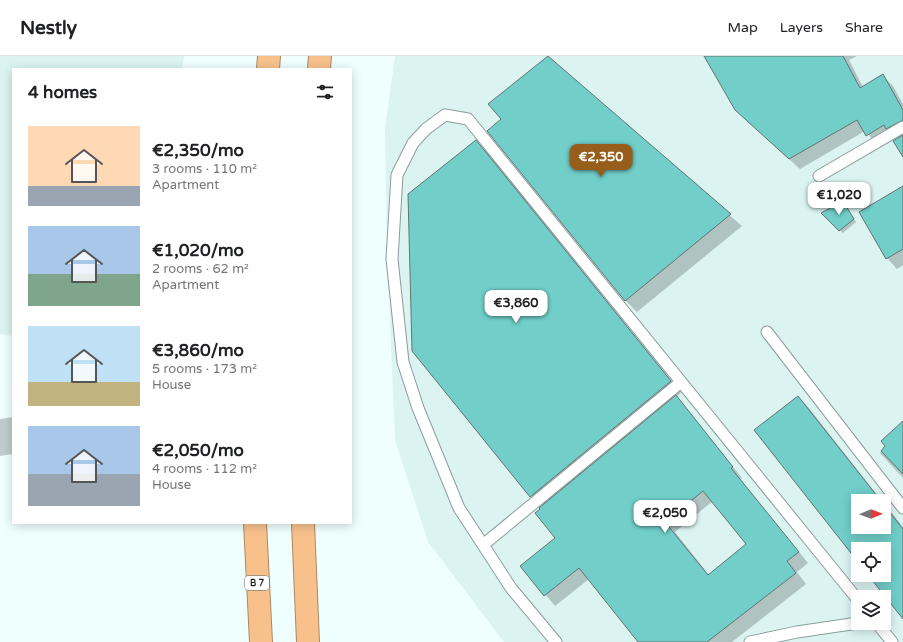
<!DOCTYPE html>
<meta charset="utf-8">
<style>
body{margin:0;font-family:"Varela Round",sans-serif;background:#f2f2f2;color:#202124;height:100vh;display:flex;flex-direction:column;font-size:15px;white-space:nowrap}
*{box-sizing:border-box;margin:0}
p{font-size:13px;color:#757577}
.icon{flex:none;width:22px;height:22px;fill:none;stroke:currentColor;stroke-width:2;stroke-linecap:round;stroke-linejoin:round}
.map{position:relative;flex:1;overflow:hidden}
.details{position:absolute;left:12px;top:12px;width:340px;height:456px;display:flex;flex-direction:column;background:#fff;border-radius:0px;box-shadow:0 2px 10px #0003}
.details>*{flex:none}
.needle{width:26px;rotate:89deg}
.fabs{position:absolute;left:851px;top:438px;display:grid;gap:8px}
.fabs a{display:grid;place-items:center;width:40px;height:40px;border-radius:0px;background:#fff;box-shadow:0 2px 10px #0003;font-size:20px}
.price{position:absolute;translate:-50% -34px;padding:0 9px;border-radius:8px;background:#fff;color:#222;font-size:13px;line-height:26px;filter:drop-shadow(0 1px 2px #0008)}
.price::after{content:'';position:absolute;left:50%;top:24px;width:12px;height:9px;margin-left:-6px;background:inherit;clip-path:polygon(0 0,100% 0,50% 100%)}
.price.selected{background:#975e1b;color:#fff}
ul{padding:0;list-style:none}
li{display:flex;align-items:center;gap:12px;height:100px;padding:0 16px}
li span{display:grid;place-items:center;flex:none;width:112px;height:80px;border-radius:0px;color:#555}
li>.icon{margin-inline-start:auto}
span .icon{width:48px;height:48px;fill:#fffc;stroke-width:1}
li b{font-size:17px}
h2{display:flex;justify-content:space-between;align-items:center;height:48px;padding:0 16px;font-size:17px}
header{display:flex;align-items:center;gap:24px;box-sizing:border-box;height:56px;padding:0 20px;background:#fff;border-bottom:1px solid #e0e0e0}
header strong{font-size:19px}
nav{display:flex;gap:22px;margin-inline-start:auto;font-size:14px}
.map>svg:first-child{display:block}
.built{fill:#dbf4f2;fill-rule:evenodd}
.shadow{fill:#0003;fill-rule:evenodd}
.building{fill:#71cec9;stroke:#657372;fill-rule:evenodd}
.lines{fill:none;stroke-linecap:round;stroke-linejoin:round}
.lane-casing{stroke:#8d9c9b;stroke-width:13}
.highway-casing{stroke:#a86;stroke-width:24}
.lane{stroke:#fff;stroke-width:11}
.highway{stroke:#f8c18c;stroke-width:22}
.labels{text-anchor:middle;stroke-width:3;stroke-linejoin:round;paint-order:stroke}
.shield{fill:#fff;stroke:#5f6262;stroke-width:1}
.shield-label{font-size:9px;font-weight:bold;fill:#1a1f1f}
</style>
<header>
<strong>Nestly</strong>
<nav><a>Map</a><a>Layers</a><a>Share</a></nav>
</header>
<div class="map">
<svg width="903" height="586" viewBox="0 0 903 586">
<rect width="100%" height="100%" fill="#effffe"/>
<path class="built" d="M 0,0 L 184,0 L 182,13 L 13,13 L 13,280 L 0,278 Z
M 395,0 L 903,0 L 903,586 L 504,586 L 428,486 L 395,384 L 387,195 L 385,73 ZM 858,445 L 884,445 L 884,471 L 858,471 ZM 858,493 L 884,493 L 884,519 L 858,519 ZM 858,541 L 884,541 L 884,567 L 858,567 Z"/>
<path class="shadow" d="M 705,0 L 857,0 L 849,4 L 863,31 L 883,20 L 893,30 L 903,48 L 903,99 L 898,83 L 895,79 L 878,89 L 865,75 L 800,113 L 746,64 Z
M 548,1 L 742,170 L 637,256 L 625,244 Z
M 476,85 L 487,96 L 681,337 L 676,341 L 742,422 L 740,423 L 808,507 L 797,516 L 806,528 L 732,586 L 640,586 L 589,523 L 555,550 L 522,510 L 556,482 L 542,451 L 531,440 L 413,294 ZM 713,445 L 747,488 L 709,519 L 675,476 Z
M 903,131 L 903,209 L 897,213 L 887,202 Z
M 843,146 L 856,166 L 843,177 L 823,158 Z
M 798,341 L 809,352 L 882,445 L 858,445 L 858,471 L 884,471 L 884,447 L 903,471 L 903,561 L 870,519 L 884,519 L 884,493 L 858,493 L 858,504 Z
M 13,361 L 13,398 L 0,400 L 0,363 Z
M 903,375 L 903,422 L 880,397 Z"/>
<path class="building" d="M 548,0 L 731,158 L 625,245 L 487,75 L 501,63 L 488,48 Z
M 704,0 L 843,0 L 860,32 L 883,18 L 903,54 L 903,64 L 886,73 L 884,69 L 866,80 L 857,64 L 789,103 L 735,54 Z
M 903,79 L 903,101 L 893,85 Z
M 476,84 L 671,325 L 530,441 L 412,295 L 408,138 Z
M 903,130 L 903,193 L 886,203 L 859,156 Z
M 843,145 L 854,163 L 839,175 L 821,157 Z
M 676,339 L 733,411 L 731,412 L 799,496 L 787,505 L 796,517 L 707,586 L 638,586 L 579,512 L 544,540 L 520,510 L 555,482 L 535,457 L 540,453 L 539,452 ZM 703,435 L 746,488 L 708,519 L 665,466 Z
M 798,340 L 881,445 L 858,445 L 858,471 L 884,471 L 884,449 L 903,473 L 903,563 L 868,519 L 884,519 L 884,493 L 858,493 L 858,506 L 754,374 Z
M 903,365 L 903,418 L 881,395 L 885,390 L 881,385 Z"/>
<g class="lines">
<defs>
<path id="lane" d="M 819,120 L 903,71
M 767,276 L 903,452
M 483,489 L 681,326
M 877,567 L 892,586
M 556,586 L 511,532 L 459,452 L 418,352 L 403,306 L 392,203 L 397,119 L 413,87 L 426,73 L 445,59 L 468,63 L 858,544
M 750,586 L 797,576 L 858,567"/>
<path id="highway" d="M 268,13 L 269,0
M 319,13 L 320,0
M 255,467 L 261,586
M 303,467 L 308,586"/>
</defs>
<use href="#lane" class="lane-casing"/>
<use href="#highway" class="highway-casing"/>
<use href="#lane" class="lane"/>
<use href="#highway" class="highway"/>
</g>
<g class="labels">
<rect class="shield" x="245" y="520" width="24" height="14" rx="3"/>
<g class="shield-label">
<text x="257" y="530">B 7</text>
</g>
</g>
</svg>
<div class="fabs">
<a><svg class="needle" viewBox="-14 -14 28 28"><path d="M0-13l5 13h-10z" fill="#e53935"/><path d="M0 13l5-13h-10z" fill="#757577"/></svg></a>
<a><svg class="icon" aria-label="locate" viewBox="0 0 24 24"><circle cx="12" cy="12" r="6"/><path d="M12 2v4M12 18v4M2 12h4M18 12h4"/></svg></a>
<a><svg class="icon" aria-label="layers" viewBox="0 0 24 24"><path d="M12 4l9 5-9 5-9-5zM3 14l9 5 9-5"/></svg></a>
</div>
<b class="price selected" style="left:601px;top:122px">€2,350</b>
<b class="price" style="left:839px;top:160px">€1,020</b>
<b class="price" style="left:516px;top:268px">€3,860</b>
<b class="price" style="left:665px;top:478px">€2,050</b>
<section class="details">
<h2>4 homes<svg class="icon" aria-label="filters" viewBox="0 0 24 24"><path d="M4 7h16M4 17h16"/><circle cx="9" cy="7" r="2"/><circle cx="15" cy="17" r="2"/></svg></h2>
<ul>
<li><span style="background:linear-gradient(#ffd9b3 75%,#9aa5b1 0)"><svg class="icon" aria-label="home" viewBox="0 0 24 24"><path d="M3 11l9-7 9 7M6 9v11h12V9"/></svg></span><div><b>€2,350/mo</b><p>3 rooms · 110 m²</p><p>Apartment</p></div></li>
<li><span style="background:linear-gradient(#a9c7e8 60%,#7fa58c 0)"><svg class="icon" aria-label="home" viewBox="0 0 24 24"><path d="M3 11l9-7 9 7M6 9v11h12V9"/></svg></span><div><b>€1,020/mo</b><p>2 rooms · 62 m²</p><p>Apartment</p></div></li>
<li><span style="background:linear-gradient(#bfe0f5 70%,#c2b280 0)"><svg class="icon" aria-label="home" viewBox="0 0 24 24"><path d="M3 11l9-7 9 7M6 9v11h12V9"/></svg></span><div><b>€3,860/mo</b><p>5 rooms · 173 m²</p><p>House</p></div></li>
<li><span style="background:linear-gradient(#a9c7e8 60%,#9aa5b1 0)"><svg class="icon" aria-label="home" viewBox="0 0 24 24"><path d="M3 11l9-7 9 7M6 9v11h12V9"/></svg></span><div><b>€2,050/mo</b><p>4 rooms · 112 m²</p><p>House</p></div></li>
</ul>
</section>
</div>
